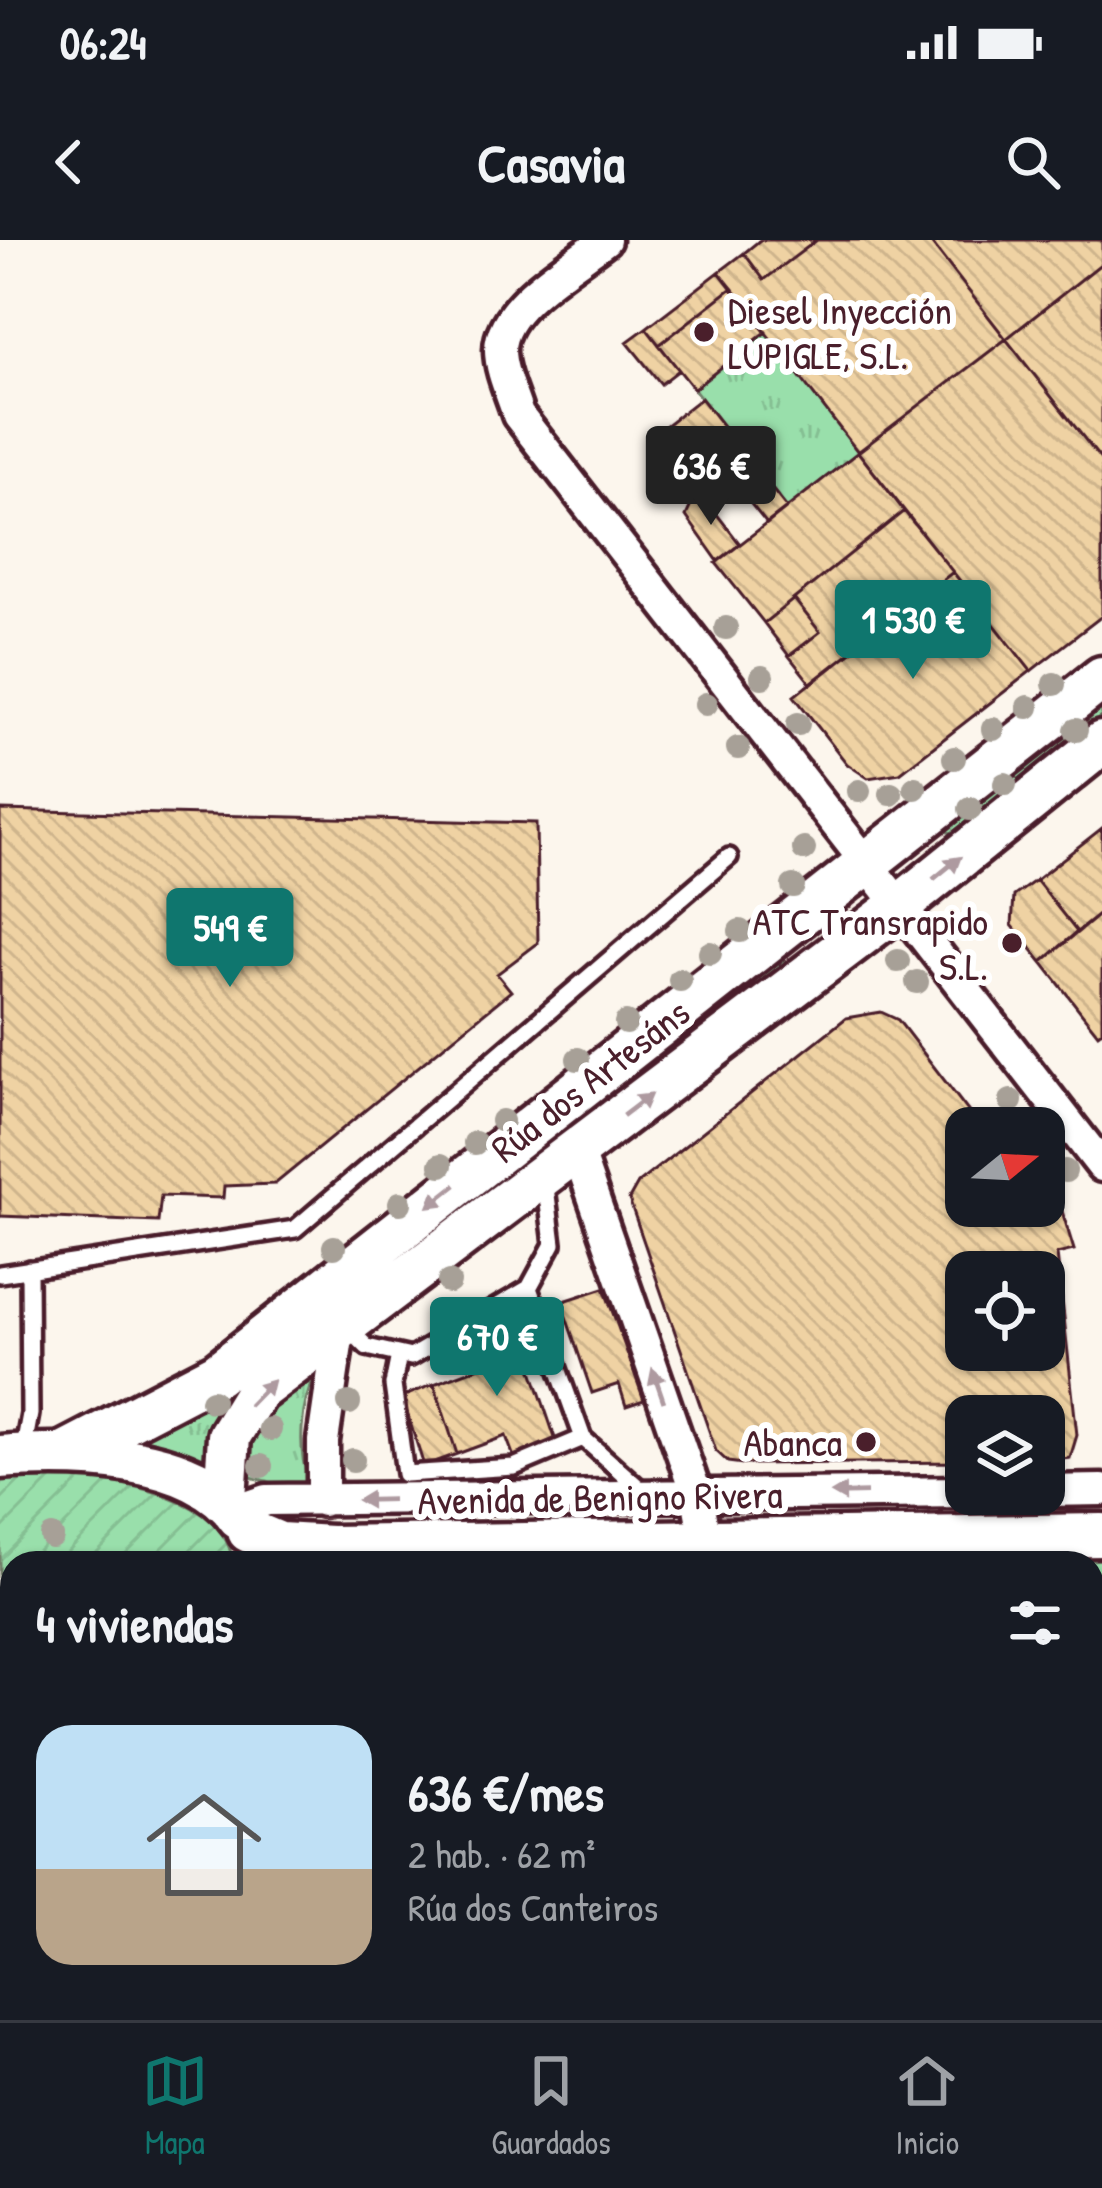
<!DOCTYPE html>
<html lang="es">
<meta charset="utf-8">
<style>
body{margin:0;font-family:"Patrick Hand",sans-serif;background:#242831;color:#f1f3f6;height:100vh;display:flex;flex-direction:column;font-size:45px;white-space:nowrap}
*{box-sizing:border-box;margin:0}
p{font-size:39px;color:#9ea1a6}
.icon{flex:none;width:66px;height:66px;fill:none;stroke:currentColor;stroke-width:2;stroke-linecap:round;stroke-linejoin:round}
.map{position:relative;flex:1;overflow:hidden}
.side{position:absolute;left:0px;top:1311px;width:1104px;height:471px;display:flex;flex-direction:column;background:#171b24;border-radius:36px 36px 0 0;box-shadow:0 3px 9px #0004}
.side>*{flex:none}
.needle{width:78px;rotate:72deg}
.controls{position:absolute;left:945px;top:867px;display:grid;gap:24px}
.controls a{display:grid;place-items:center;width:120px;height:120px;border-radius:24px;background:#171b24;box-shadow:0 3px 9px #0004;font-size:60px}
.price{position:absolute;translate:-50% -102px;padding:0 27px;border-radius:12px;background:#0f766e;color:#fff;font-size:39px;line-height:78px;filter:drop-shadow(0 3px 6px #0008)}
.price::after{content:'';position:absolute;left:50%;top:72px;width:36px;height:27px;margin-left:-18px;background:inherit;clip-path:polygon(0 0,100% 0,50% 100%)}
.price.active{background:#222;color:#fff}
ul{padding:0;list-style:none}
li{display:flex;align-items:center;gap:36px;height:300px;padding:0 36px}
li+li{border-top:3px solid #363941}
li span{display:grid;place-items:center;flex:none;width:336px;height:240px;border-radius:36px;color:#555}
li>.icon{margin-inline-start:auto}
span .icon{width:144px;height:144px;fill:#fffc;stroke-width:1}
li b{font-size:51px}
h2{display:flex;justify-content:space-between;align-items:center;height:144px;padding:0 36px;font-size:51px}
.status{display:flex;justify-content:space-between;align-items:center;height:84px;padding:0 60px;background:#171b24;direction:ltr}
.status svg{height:33px;fill:currentColor}
header{display:flex;justify-content:space-between;align-items:center;height:156px;padding:0 36px;background:#171b24;font-size:54px;font-weight:700}
.menu{display:flex;justify-content:space-around;align-items:center;height:168px;border-top:3px solid #363941;background:#171b24;font-size:33px;color:#9ea1a6}
.menu a{display:grid;justify-items:center;gap:6px}
.menu .active{color:#0f766e}
.map>svg:first-child{display:block}
.grass{fill:url(#grass-tufts);stroke:#727f6b;stroke-width:3}
.garden{fill:url(#garden-furrows);stroke:#727f6b;stroke-width:3}
.building{fill:url(#building-back-hatch);stroke:#4a1f2b;stroke-width:3;fill-rule:evenodd}
.lines{fill:none;stroke-linecap:round;stroke-linejoin:round}
.lane-casing{stroke:#4a1f2b;stroke-width:24}
.street-casing{stroke:#4a1f2b;stroke-width:39}
.secondary-casing{stroke:#4a1f2b;stroke-width:51}
.lane{stroke:#fff;stroke-width:15}
.street{stroke:#fff;stroke-width:30}
.secondary{stroke:#fff;stroke-width:42}
.tree{fill:#a7a097}
.oneway{fill:#ae9aa0}
.poi-dot{fill:#4a1f2b;stroke:#fff;stroke-width:4.5}
.labels{text-anchor:middle;stroke-width:12;stroke-linejoin:round;paint-order:stroke}
.poi-label{font-size:39px;fill:#4a1f2b;stroke:#fff;text-anchor:end}
.street-label{font-size:39px;fill:#4a1f2b;stroke:#fff}
</style>
<div class="status"><b>06:24</b><svg viewBox="0 0 49 12"><path d="M0 12V9h3v3zM5 12V6h3v6zM10 12V3h3v9zM15 12V0h3v12zM26 1h20v11H26zM47 4h2v5h-2z"/></svg></div>
<header><svg class="icon" aria-label="back" viewBox="0 0 24 24"><path d="M15 5l-7 7 7 7"/></svg>Casavia<svg class="icon" aria-label="search" viewBox="0 0 24 24"><circle cx="10" cy="10" r="6"/><path d="M15 15l6 6"/></svg></header>
<div class="map">
<svg width="1102" height="1780" viewBox="0 0 1102 1780">
<defs>
<pattern id="grass-tufts" width="24" height="20" patternUnits="userSpaceOnUse" patternTransform="scale(3)"><rect width="24" height="20" fill="#99dfab"/><path d="M3 7l-1-3M5 7V3M7 7l1-3M15 17l-1-3M17 17v-4M19 17l1-3" fill="none" stroke="#85bf93"/></pattern>
<pattern id="garden-furrows" width="10" height="10" patternUnits="userSpaceOnUse" patternTransform="scale(3)"><rect width="10" height="10" fill="#99dfab"/><path d="M-1 1l2-2M0 10L10 0M9 11l2-2" fill="none" stroke="#85bf93"/></pattern>
<pattern id="building-back-hatch" width="6" height="6" patternUnits="userSpaceOnUse" patternTransform="scale(3)"><rect width="6" height="6" fill="#efd2a3"/><path d="M-1 5l2 2M0 0l6 6M5-1l2 2" fill="none" stroke="#ceb48c"/></pattern>
</defs>
<rect width="100%" height="100%" fill="#fcf6ed"/>
<filter id="ink" filterUnits="userSpaceOnUse"><feTurbulence type="fractalNoise" baseFrequency=".00833" numOctaves="2"/><feDisplacementMap in="SourceGraphic" scale="24" xChannelSelector="R" yChannelSelector="G"/><feConvolveMatrix kernelMatrix="1 2 1 2 8 2 1 2 1" color-interpolation-filters="sRGB"/></filter>
<g filter="url(#ink)">
<path class="grass" d="M 766,92 L 858,212 L 787,268 L 694,149 Z
M 1102,459 L 1102,476 L 952,593 L 943,591 Z
M 776,710 L 785,723 L 406,1022 L 397,1010 Z
M 377,1025 L 211,1227 L 127,1202 Z
M 316,1132 C 301,1164 296,1211 310,1244 L 291,1248 L 247,1236 L 249,1187 Z
M 1102,1314 L 1102,1339 L 1092,1339 L 1092,1323 L 281,1323 Z
M 370,1770 L 503,1770 L 503,1780 L 428,1780 Z"/>
<path class="garden" d="M 0,1237 C 66,1233 223,1240 233,1323 L 12,1323 L 12,1434 L 0,1434 Z"/>
<path class="building" d="M 760,0 L 817,0 L 764,40 L 744,13 Z
M 817,0 L 929,0 L 1006,99 L 858,212 L 719,32 L 744,13 L 764,40 Z
M 929,0 L 1102,0 L 1102,23 L 1006,99 Z
M 1102,23 L 1102,221 L 1006,99 Z
M 719,32 L 732,48 L 659,105 L 646,88 Z
M 732,48 L 766,92 L 694,149 L 659,105 Z
M 646,88 L 679,130 L 661,144 L 627,102 Z
M 1006,99 L 1102,221 L 1102,376 L 1031,431 L 858,212 Z
M 701,158 L 737,204 L 702,232 L 665,186 Z
M 858,212 L 904,271 L 764,383 L 716,323 Z
M 744,214 L 787,268 L 767,284 L 723,229 Z
M 698,250 L 740,304 L 718,321 L 686,276 Z
M 904,271 L 953,332 L 811,444 L 789,416 L 820,392 L 794,359 Z
M 953,332 L 1031,431 L 900,533 L 868,538 L 847,524 L 794,456 Z
M 794,359 L 820,392 L 789,416 L 764,383 Z
M 0,570 L 536,583 L 538,703 L 497,734 L 511,751 L 275,944 L 224,946 L 223,958 L 161,956 L 158,982 L 0,976 Z
M 1102,588 L 1102,672 L 1077,692 L 1036,640 Z
M 1036,640 L 1077,692 L 1042,722 L 1012,685 L 1014,656 Z
M 1102,672 L 1102,791 L 1098,794 L 1042,722 Z
M 881,772 L 898,780 L 981,888 L 966,888 L 966,966 L 1044,966 L 1044,947 L 1062,971 L 1074,1010 L 1057,1014 L 1077,1195 L 1070,1218 L 1044,1221 L 1044,1176 L 966,1176 L 966,1222 L 743,1224 L 728,1222 L 716,1211 L 629,959 L 638,943 L 846,778 ZM 966,1032 L 1044,1032 L 1044,1110 L 966,1110 Z
M 604,1048 L 644,1160 L 626,1166 L 619,1144 L 592,1153 L 561,1062 Z
M 516,1083 L 557,1204 L 515,1220 L 506,1196 L 457,1214 L 434,1144 L 480,1127 L 472,1100 Z
M 434,1144 L 457,1214 L 424,1226 L 402,1157 Z
M 0,1525 L 12,1526 L 12,1701 L 0,1701 Z
M 560,1770 L 707,1770 L 707,1780 L 560,1780 Z
M 707,1770 L 923,1770 L 924,1780 L 707,1780 Z"/>
<g class="lines">
<defs>
<path id="lane" d="M 545,939 L 553,1004 L 529,1048 L 583,1198 L 646,1254
M 0,1034 L 295,989 L 729,617
M 349,1089 L 367,1107 L 411,1117 L 529,1048
M 399,1115 L 393,1145 L 405,1234 L 514,1227 L 583,1198
M 23,1212 L 30,1174 L 29,1029
M 528,1770 L 528,1780
M 959,1770 L 959,1780"/>
<path id="street" d="M 605,0 C 573,25 500,65 500,110 C 500,131 512,155 518,175 L 1102,926
M 577,910 L 697,1256 L 705,1300
M 1044,1251 L 1102,1250
M 323,1261 L 323,1201 L 339,1091
M 235,1271 L 267,1260 L 966,1252
M 1092,1402 L 1102,1402"/>
<path id="secondary" d="M 61,1215 L 217,1134 L 1102,438
M 0,1217 C 73,1212 193,1212 239,1277
M 225,1259 L 229,1196 L 256,1152 L 897,668 L 1102,503
M 249,1291 L 280,1304 L 331,1307 L 1102,1295
M 1092,1357 L 1102,1357
M 0,1457 L 12,1457"/>
</defs>
<use href="#lane" class="lane-casing"/>
<use href="#street" class="street-casing"/>
<use href="#secondary" class="secondary-casing"/>
<use href="#lane" class="lane"/>
<use href="#street" class="street"/>
<use href="#secondary" class="secondary"/>
</g>
<g class="tree">
<circle cx="726" cy="388" r="12"/>
<circle cx="762" cy="437" r="12"/>
<circle cx="1054" cy="444" r="12"/>
<circle cx="706" cy="464" r="12"/>
<circle cx="1028" cy="467" r="12"/>
<circle cx="798" cy="484" r="12"/>
<circle cx="993" cy="489" r="12"/>
<circle cx="1076" cy="490" r="12"/>
<circle cx="738" cy="508" r="12"/>
<circle cx="954" cy="518" r="12"/>
<circle cx="1005" cy="544" r="12"/>
<circle cx="915" cy="548" r="12"/>
<circle cx="859" cy="551" r="12"/>
<circle cx="891" cy="554" r="12"/>
<circle cx="970" cy="569" r="12"/>
<circle cx="804" cy="609" r="12"/>
<circle cx="793" cy="646" r="12"/>
<circle cx="740" cy="691" r="12"/>
<circle cx="710" cy="713" r="12"/>
<circle cx="898" cy="721" r="12"/>
<circle cx="680" cy="740" r="12"/>
<circle cx="917" cy="742" r="12"/>
<circle cx="626" cy="783" r="12"/>
<circle cx="578" cy="819" r="12"/>
<circle cx="1011" cy="861" r="12"/>
<circle cx="502" cy="881" r="12"/>
<circle cx="475" cy="903" r="12"/>
<circle cx="441" cy="925" r="12"/>
<circle cx="1065" cy="931" r="12"/>
<circle cx="400" cy="963" r="12"/>
<circle cx="334" cy="1007" r="12"/>
<circle cx="449" cy="1042" r="12"/>
<circle cx="212" cy="1161" r="12"/>
<circle cx="349" cy="1163" r="12"/>
<circle cx="270" cy="1189" r="12"/>
<circle cx="353" cy="1220" r="12"/>
<circle cx="261" cy="1226" r="12"/>
<circle cx="52" cy="1297" r="12"/>
</g>
<defs><path id="oneway-solid" d="M-6-.8H1V-3.2L6.5 0L1 3.2V.8H-6Z" transform="scale(3)"/></defs>
<g class="oneway">
<use href="#oneway-solid" transform="translate(947 628) rotate(-39)"/>
<use href="#oneway-solid" transform="translate(637 865) rotate(-37)"/>
<use href="#oneway-solid" transform="translate(442 956) rotate(142)"/>
<use href="#oneway-solid" transform="translate(658 1145) rotate(-109)"/>
<use href="#oneway-solid" transform="translate(261 1153) rotate(-46)"/>
<use href="#oneway-solid" transform="translate(849 1253) rotate(179)"/>
<use href="#oneway-solid" transform="translate(375 1260) rotate(179)"/>
</g>
</g>
<g class="poi-dot">
<circle cx="704" cy="92" r="12"/>
<circle cx="1012" cy="703" r="12"/>
<circle cx="866" cy="1202" r="12"/>
</g>
<g class="labels">
<g class="poi-label">
<text x="728" y="84" text-anchor="start">Diesel Inyección<tspan x="728" dy="45">LUPIGLE, S.L.</tspan></text>
<text x="988" y="695">ATC Transrapido<tspan x="988" dy="45">S.L.</tspan></text>
<text x="842" y="1216">Abanca</text>
</g>
<g class="street-label">
<text transform="translate(590 840) rotate(-38)" y="14">Rúa dos Artesáns</text>
<text transform="translate(600 1257) rotate(-1)" y="14">Avenida de Benigno Rivera</text>
</g>
</g>
</svg>
<div class="controls">
<a><svg class="needle" viewBox="-14 -14 28 28"><path d="M0-13l5 13h-10z" fill="#e53935"/><path d="M0 13l5-13h-10z" fill="#9ea1a6"/></svg></a>
<a><svg class="icon" aria-label="locate" viewBox="0 0 24 24"><circle cx="12" cy="12" r="6"/><path d="M12 2v4M12 18v4M2 12h4M18 12h4"/></svg></a>
<a><svg class="icon" aria-label="layers" viewBox="0 0 24 24"><path d="M12 4l9 5-9 5-9-5zM3 14l9 5 9-5"/></svg></a>
</div>
<b class="price active" style="left:711px;top:288px">636 €</b>
<b class="price" style="left:913px;top:442px">1 530 €</b>
<b class="price" style="left:230px;top:750px">549 €</b>
<b class="price" style="left:497px;top:1159px">670 €</b>
<section class="side">
<h2>4 viviendas<svg class="icon" aria-label="filters" viewBox="0 0 24 24"><path d="M4 7h16M4 17h16"/><circle cx="9" cy="7" r="2"/><circle cx="15" cy="17" r="2"/></svg></h2>
<ul>
<li><span style="background:linear-gradient(#bfe0f5 60%,#b9a48a 0)"><svg class="icon" aria-label="home" viewBox="0 0 24 24"><path d="M3 11l9-7 9 7M6 9v11h12V9"/></svg></span><div><b>636 €/mes</b><p>2 hab. · 62 m²</p><p>Rúa dos Canteiros</p></div></li>
</ul>
</section>
</div>
<nav class="menu">
<a class="active"><svg class="icon" aria-label="map" viewBox="0 0 24 24"><path d="M3 6l6-2 6 2 6-2v14l-6 2-6-2-6 2zM9 4v14M15 6v14"/></svg>Mapa</a>
<a><svg class="icon" aria-label="saved" viewBox="0 0 24 24"><path d="M7 4h10v16l-5-4-5 4z"/></svg>Guardados</a>
<a><svg class="icon" aria-label="home" viewBox="0 0 24 24"><path d="M3 11l9-7 9 7M6 9v11h12V9"/></svg>Inicio</a>
</nav>
